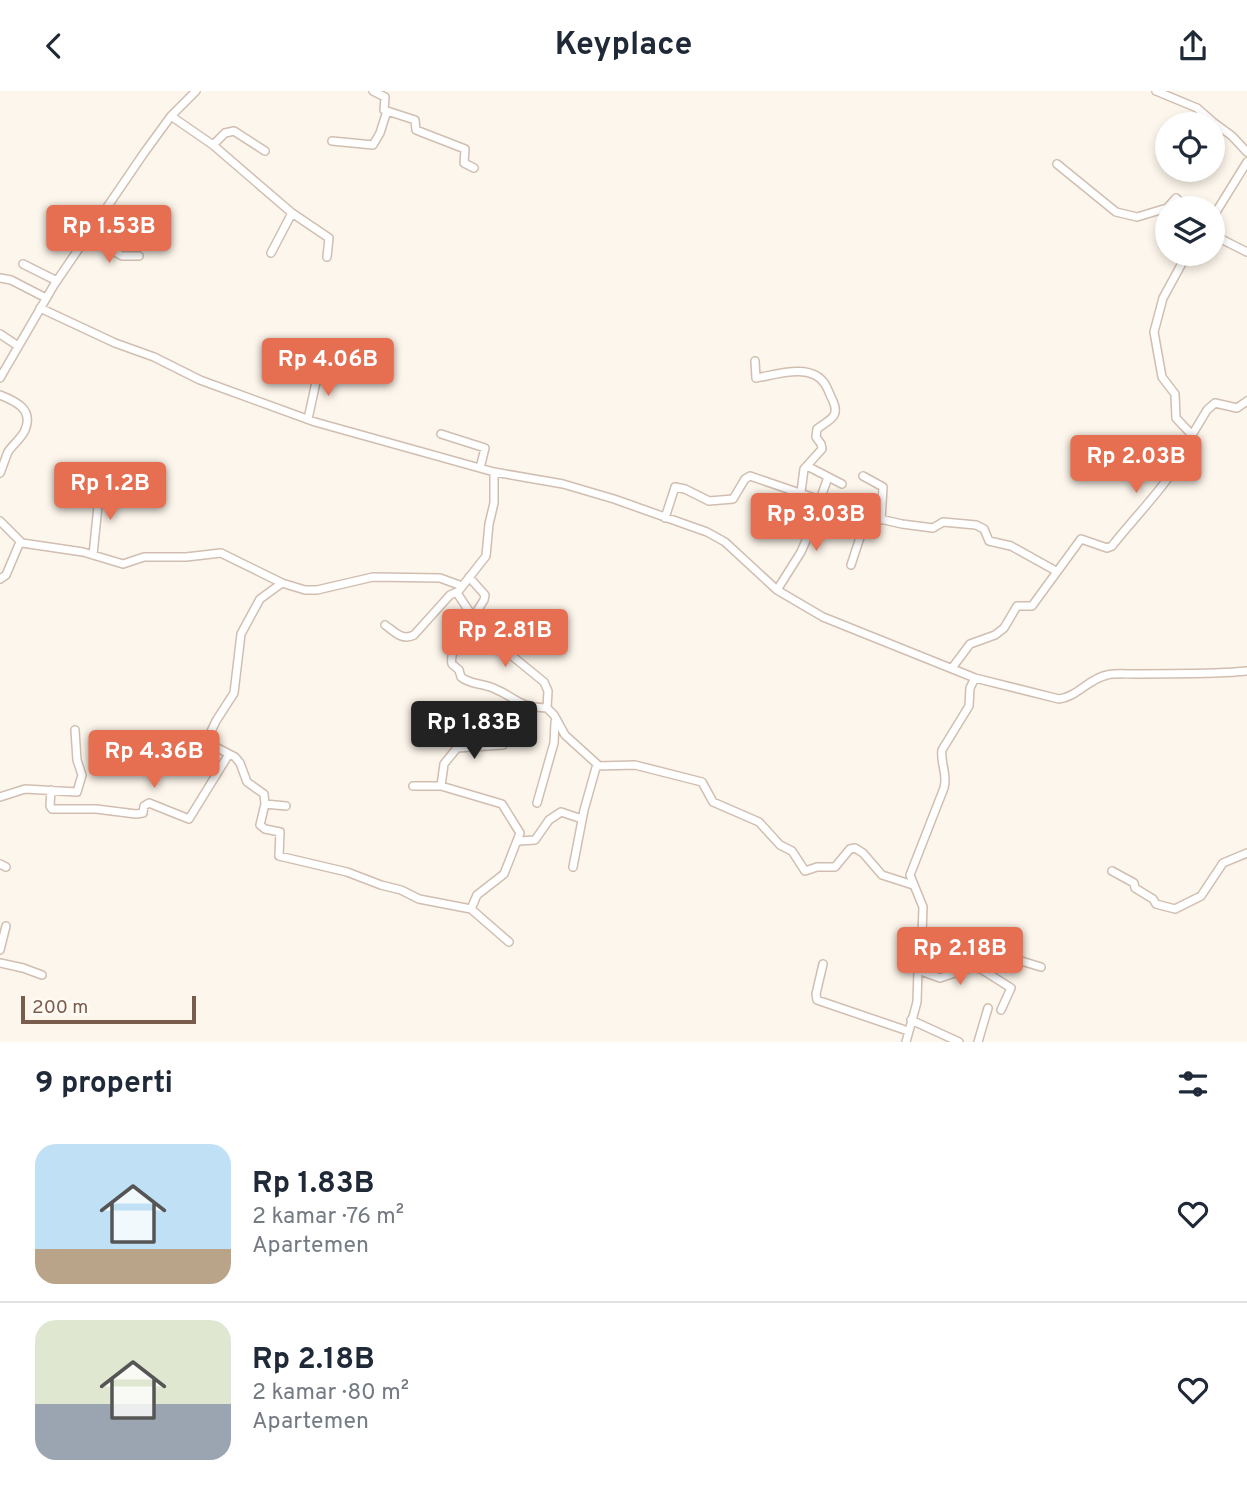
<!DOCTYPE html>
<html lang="id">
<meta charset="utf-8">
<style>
body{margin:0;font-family:Overpass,sans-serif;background:#f6f6f7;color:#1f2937;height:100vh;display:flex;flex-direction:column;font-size:26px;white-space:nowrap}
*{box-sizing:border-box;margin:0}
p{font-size:23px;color:#747a83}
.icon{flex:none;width:38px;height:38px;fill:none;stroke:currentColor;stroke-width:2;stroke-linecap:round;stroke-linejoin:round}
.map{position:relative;height:951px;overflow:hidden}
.panel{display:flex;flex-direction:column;background:#fff;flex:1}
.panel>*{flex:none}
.buttons{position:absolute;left:1155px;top:21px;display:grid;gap:14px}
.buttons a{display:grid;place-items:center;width:70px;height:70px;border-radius:50%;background:#fff;box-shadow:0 4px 10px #0003;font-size:35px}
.scale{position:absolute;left:21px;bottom:18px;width:175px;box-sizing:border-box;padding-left:7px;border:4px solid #7a5c4d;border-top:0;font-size:19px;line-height:24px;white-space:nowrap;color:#7a5c4d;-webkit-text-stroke:5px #fffaf3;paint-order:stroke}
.price{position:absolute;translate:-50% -60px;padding:0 16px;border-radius:7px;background:#e76f51;color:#fff;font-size:23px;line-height:46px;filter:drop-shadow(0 2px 4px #0008)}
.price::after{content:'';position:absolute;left:50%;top:42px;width:21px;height:16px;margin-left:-10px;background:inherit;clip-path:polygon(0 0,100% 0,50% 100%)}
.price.active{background:#222;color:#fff}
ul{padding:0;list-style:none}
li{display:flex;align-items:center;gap:21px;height:175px;padding:0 35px}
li+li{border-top:2px solid #e0e1e3}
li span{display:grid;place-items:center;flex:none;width:196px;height:140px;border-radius:21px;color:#555}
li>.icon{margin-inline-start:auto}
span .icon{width:84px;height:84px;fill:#fffc;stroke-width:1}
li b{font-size:30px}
h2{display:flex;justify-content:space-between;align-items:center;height:84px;padding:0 35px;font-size:30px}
header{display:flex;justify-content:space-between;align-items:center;height:91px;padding:0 35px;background:#fff;font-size:32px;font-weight:700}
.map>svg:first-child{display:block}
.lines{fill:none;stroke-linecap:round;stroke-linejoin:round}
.minor-casing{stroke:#d1beb0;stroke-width:10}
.minor{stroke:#fff;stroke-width:7}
</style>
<header><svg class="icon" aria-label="back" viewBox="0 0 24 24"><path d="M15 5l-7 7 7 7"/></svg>Keyplace<svg class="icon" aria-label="share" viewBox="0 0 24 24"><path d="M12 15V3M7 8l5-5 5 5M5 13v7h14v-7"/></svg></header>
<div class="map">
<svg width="1247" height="951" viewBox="0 0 1247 951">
<rect width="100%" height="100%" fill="#fdf6ec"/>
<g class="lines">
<defs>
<path id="minor" d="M 373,0 L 385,6 L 384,19 L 415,29 L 416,39 L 465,58 L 464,72 L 474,77
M 1156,0 L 1197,17 L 1213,31 L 1232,45 L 1247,61
M 171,25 L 213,54 L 292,122 L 271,162
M 332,50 L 373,54 L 380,42 L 387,20
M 213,54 L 225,42 L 234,40 L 265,60
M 1057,73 L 1116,121 L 1137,126 L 1167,117
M 1167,117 L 1176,107 L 1187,117
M 292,122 L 329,147 L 327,166
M 1213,126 L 1247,71
M 1213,144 L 1247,161
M 87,145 L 122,165 L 139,165
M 23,173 L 57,190
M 0,187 L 11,189 L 46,207
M 40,217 L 115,252 L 154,266 L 200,289 L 315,331 L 494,381 L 563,393 L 614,408 L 707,441 L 725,451 L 777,499 L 823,526 L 975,587 L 1059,608 C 1077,606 1088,588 1107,584 C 1115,582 1125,583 1134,583 C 1171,582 1209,584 1247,580
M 0,243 L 18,255
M 755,270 L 756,287 C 775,284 811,271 825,293 C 828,298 830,304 832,308 C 841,326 830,328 817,338 L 816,346 L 821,353 L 822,358 L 804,378 L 801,401
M 0,287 L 54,194 L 144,62 L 171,25 L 196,0
M 0,304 C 15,310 34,318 25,339 C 22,347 13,353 8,361 C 5,368 3,375 0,382
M 308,328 L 321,268 L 336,270
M 441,343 L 485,357 L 480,377
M 1192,344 L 1207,319 L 1215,312 L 1237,317 L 1247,310
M 807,375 L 842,393
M 494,381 L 494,412 L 489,433 L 486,465 L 457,502 L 469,520 L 486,536 L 506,560 L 544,591 L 548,600 L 547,617 L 554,624 L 565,644 L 597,673 L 584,719 L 573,776
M 863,385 L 883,396 L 881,429
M 820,409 L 828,386
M 665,427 L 675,396 L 685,398 L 709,410 L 733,408 L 745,388 L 750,385 L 867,425 L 902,433 L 933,437 L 943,431 L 976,434 L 984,438 L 989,450 L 1011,455 L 1056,480
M 0,430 L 22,452 L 83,461 L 123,473 L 144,466 L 186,466 L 221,462 L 282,492 L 305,499 L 317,499 L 373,486 L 440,487 L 462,495
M 93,464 L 100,395
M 851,474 L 867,425
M 469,486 L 485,504 L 484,509 L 474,525
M 0,488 L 6,484 L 20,451
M 282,492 L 260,508 L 241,543 L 234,602 L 216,630 L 206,651 L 235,666 L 240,672 L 247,691 L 264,703 L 265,713 L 260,734 L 265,738 L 280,741 L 279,765 L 347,781 L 381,794 L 401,799 L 419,808 L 471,818 L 509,851
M 777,499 L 801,461 L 823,410
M 478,528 L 463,538 C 463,551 449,559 452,573 L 459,579 L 461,586 C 471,594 482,592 493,597 C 518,607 516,616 547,617
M 385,534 C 395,541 402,550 414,544 L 450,504 L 457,501
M 952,577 L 970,553 L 995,544 L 1004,537 L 1017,515 L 1032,515 L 1081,448 L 1107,457 L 1112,455 C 1140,419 1175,388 1192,344 L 1176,327 L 1175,303 L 1162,286 L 1154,241 L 1163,207 L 1187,163
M 597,675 L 635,674 L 702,691 L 713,711 L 759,731 L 780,754 L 792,760 L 805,780 L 817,776 L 835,776 L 850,758 L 855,757 L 863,762 L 882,784 L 913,794
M 413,695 L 441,695 L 444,673 L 457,657 L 503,654 L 509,633 L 520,614
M 441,695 L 502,713 L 520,742 L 504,783 L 477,804 L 471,818
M 51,699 L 50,715 L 52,718 L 96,718 L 136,723 L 143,722 L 144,715 L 149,712 L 189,728 L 229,663
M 0,706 L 25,698 L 77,701 L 82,684 L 77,669 L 75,639
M 537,712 L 554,652 L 555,631
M 265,713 L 286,715
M 519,750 L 535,749 L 549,729 L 561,721 L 582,728
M 0,773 L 6,776
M 1112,780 L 1134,792 L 1135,797 L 1153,808 L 1156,813 L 1175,818 L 1201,805 L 1223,772 L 1247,762
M 0,859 L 6,835
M 0,872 L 23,877 L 42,884
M 823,873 L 816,903 L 817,909 L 908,940
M 981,878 L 998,863 L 1041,876
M 918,879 L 940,887 L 972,876 L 981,878 L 1011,897 L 1001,919
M 911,929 L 959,951
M 906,951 L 917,911 L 918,879 L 928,860 L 927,853 L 922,844 L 923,816 L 910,784 L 944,697 C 948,683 940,672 942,659 L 969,615 L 970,597 L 975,587
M 978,951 L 988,917"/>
</defs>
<use href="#minor" class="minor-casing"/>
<use href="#minor" class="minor"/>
</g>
</svg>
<div class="buttons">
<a><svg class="icon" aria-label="locate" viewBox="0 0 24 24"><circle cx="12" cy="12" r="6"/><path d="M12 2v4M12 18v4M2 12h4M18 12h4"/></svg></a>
<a><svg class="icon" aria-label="layers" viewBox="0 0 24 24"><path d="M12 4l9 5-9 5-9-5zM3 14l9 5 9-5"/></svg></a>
</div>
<div class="scale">200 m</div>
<b class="price" style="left:109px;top:174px">Rp 1.53B</b>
<b class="price" style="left:328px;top:307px">Rp 4.06B</b>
<b class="price" style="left:1136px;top:404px">Rp 2.03B</b>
<b class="price" style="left:110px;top:431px">Rp 1.2B</b>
<b class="price" style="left:816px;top:462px">Rp 3.03B</b>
<b class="price" style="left:505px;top:578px">Rp 2.81B</b>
<b class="price active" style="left:474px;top:670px">Rp 1.83B</b>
<b class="price" style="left:154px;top:699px">Rp 4.36B</b>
<b class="price" style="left:960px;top:896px">Rp 2.18B</b>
</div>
<section class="panel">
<h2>9 properti<svg class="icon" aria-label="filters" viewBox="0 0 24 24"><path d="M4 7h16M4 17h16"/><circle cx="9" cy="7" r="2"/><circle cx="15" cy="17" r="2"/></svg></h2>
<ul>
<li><span style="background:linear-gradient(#bfe0f5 75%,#b9a48a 0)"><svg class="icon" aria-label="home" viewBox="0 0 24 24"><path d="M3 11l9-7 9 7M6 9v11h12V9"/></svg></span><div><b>Rp 1.83B</b><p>2 kamar · 76 m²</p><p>Apartemen</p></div><svg class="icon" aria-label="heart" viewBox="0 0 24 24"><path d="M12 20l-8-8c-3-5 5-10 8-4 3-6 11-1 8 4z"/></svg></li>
<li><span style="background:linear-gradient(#dfe7d0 60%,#9aa5b1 0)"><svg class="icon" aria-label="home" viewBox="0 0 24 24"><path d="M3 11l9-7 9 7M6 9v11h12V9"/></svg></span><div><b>Rp 2.18B</b><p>2 kamar · 80 m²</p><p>Apartemen</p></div><svg class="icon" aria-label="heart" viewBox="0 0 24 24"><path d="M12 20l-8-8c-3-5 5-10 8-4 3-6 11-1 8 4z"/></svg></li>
</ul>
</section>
